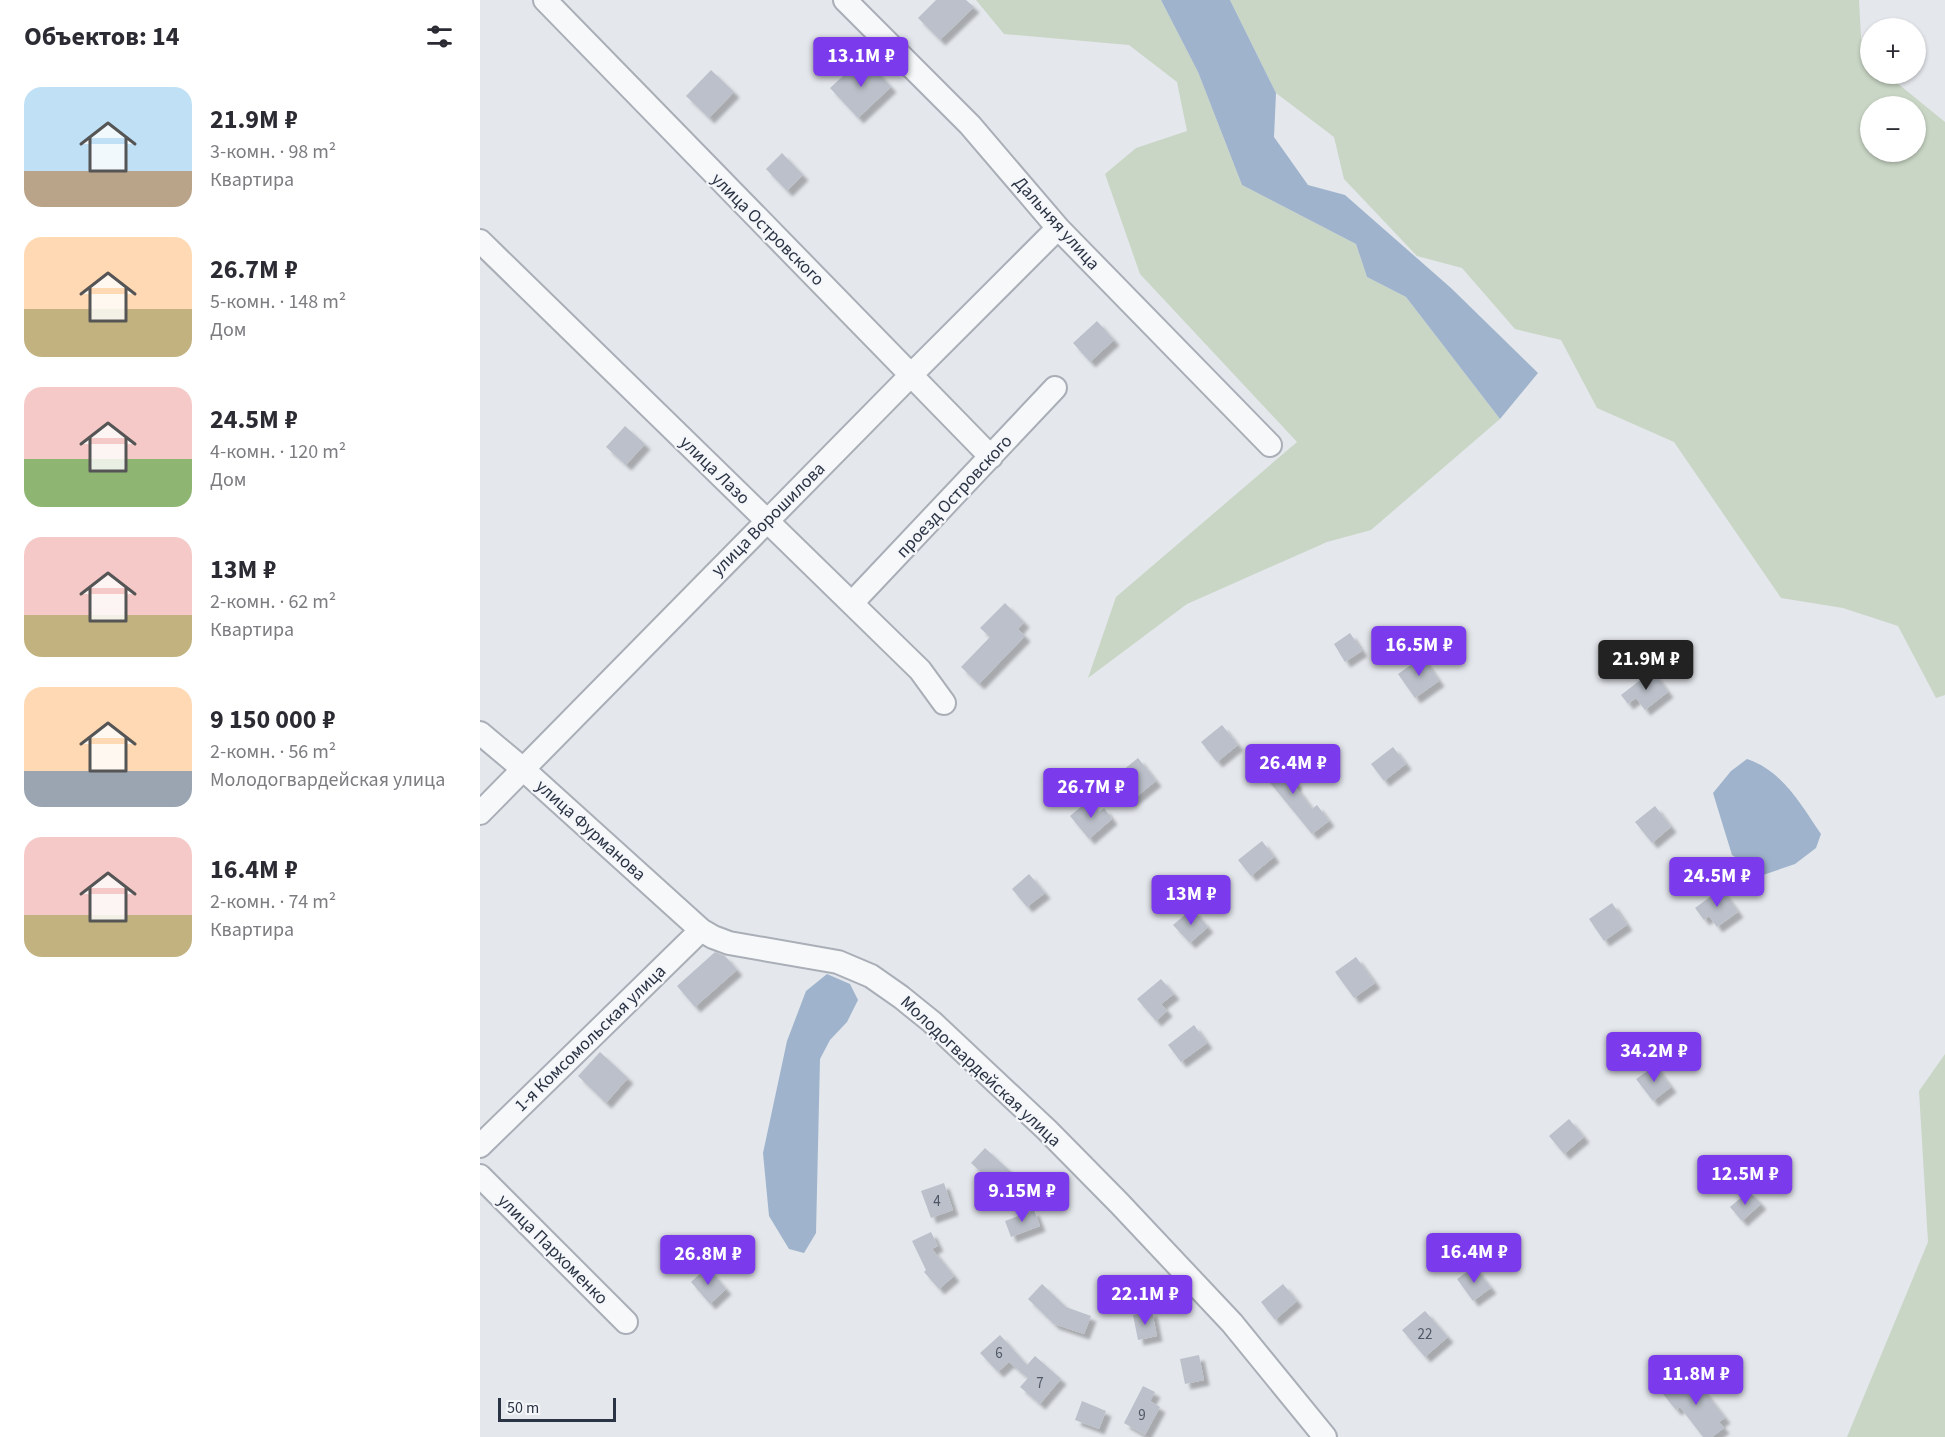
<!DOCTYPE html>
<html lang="ru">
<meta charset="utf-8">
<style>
body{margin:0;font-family:"Source Sans 3",sans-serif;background:#f2f2f3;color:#2b2b33;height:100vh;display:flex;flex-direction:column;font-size:22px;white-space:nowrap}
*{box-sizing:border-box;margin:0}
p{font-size:20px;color:#7c7c81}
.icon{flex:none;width:33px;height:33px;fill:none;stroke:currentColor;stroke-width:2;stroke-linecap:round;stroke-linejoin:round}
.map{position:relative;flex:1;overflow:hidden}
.side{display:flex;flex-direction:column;background:#fff;width:480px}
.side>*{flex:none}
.tools{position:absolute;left:1380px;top:18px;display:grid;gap:12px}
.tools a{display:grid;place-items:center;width:66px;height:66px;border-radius:50%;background:#fff;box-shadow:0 2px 4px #0004;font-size:30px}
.scale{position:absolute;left:18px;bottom:15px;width:118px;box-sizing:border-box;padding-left:6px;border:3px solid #2b3445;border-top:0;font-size:16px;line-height:21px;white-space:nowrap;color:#2b3445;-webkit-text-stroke:4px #f4f6f9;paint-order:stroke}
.price{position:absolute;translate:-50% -51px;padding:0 14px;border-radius:6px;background:#7c3aed;color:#fff;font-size:20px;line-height:39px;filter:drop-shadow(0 2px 3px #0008)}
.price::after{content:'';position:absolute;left:50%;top:36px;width:18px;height:14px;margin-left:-9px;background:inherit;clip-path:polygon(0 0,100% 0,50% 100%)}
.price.current{background:#222;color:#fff}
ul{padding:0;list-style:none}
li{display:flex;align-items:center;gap:18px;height:150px;padding:0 24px}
li span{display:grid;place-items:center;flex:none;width:168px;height:120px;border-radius:18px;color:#555}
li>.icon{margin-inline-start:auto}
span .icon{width:72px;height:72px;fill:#fffc;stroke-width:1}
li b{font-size:26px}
h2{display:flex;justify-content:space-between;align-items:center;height:72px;padding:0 24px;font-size:26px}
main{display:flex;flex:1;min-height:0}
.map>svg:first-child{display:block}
.green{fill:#c9d6c5;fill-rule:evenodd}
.water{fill:#9fb4cc}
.building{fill:#bbc0ca;filter:url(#shadow)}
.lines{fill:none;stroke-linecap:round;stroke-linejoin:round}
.minor-casing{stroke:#a9aeb7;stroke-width:26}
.minor{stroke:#f7f8fa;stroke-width:22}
.labels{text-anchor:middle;stroke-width:4.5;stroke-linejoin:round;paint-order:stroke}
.number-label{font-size:15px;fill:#4f5766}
.street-label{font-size:18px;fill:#2b3445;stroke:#f4f6f9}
</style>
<main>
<section class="side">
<h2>Объектов: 14<svg class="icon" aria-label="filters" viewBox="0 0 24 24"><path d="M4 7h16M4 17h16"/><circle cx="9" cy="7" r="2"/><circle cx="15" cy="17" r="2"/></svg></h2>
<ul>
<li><span style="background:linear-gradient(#bfe0f5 70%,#b9a48a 0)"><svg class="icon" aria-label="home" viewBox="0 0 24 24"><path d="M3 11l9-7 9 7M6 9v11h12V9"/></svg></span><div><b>21.9M ₽</b><p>3-комн. · 98 m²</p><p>Квартира</p></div></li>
<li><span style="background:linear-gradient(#ffd9b3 60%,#c2b280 0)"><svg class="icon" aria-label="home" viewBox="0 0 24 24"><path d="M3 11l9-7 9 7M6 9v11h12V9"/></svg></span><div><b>26.7M ₽</b><p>5-комн. · 148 m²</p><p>Дом</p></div></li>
<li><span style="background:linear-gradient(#f6c9c9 60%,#8fb573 0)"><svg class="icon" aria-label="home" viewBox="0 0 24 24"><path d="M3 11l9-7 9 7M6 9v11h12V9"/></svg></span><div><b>24.5M ₽</b><p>4-комн. · 120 m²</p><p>Дом</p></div></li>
<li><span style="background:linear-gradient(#f6c9c9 65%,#c2b280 0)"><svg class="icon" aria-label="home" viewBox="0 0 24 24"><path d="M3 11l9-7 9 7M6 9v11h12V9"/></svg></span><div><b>13M ₽</b><p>2-комн. · 62 m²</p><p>Квартира</p></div></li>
<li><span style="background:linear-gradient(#ffd9b3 70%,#9aa5b1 0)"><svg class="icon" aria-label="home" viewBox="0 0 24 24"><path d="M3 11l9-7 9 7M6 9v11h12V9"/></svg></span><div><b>9 150 000 ₽</b><p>2-комн. · 56 m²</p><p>Молодогвардейская улица</p></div></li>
<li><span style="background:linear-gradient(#f6c9c9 65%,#c2b280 0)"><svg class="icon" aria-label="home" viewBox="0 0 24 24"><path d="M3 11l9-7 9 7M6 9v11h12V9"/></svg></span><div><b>16.4M ₽</b><p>2-комн. · 74 m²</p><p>Квартира</p></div></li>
</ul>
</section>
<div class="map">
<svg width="1465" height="1437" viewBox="0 0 1465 1437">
<defs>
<filter id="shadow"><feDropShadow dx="5.5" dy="5.5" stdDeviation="1.5" flood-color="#0004"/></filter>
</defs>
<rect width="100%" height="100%" fill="#e4e7ec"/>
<path class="green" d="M 496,0 L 681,0 L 718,72 L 762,185 L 876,244 L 887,277 L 926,297 L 1020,419 L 891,530 L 847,542 L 707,604 L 608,678 L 636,597 L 817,442 L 660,274 L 625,174 L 656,148 L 707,131 L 697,82 L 649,45 L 524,34 Z
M 750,0 L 1379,0 L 1382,54 L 1390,61 L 1390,74 L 1406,74 L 1465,122 L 1465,695 L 1456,698 L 1418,626 L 1363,608 L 1301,598 L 1194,442 L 1117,408 L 1081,340 L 1035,329 L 982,268 L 937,256 L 864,179 L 854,137 L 796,93 ZM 1390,106 L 1436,106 L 1436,152 L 1390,152 Z
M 1465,1054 L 1465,1437 L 1367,1437 L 1448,1242 L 1439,1091 Z"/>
<path class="water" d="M 681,0 L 750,0 L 796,93 L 794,137 L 828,185 L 865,195 L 971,288 L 1058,373 L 1020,419 L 926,297 L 887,277 L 876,244 L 762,185 L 718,72 Z
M 1267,759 C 1303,771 1321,805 1341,834 L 1336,848 L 1315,864 L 1283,875 L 1252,855 L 1233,793 L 1251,771 Z
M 347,974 L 370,984 L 378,1000 L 367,1022 L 350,1040 L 340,1059 L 336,1233 L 324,1253 L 309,1249 L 289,1216 L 283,1153 L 307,1041 L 326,991 Z"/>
<path class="building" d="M 456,0 L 486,0 L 494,7 L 460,40 L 438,18 Z
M 384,57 L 411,87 L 378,118 L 350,88 Z
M 231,70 L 254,92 L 229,118 L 206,96 Z
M 302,153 L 323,175 L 307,191 L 286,169 Z
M 617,321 L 634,340 L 610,362 L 593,343 Z
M 145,426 L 165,444 L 146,465 L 126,447 Z
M 525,603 L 544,622 L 538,629 L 545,636 L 499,684 L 481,667 L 510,637 L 500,628 Z
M 870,633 L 882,651 L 865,662 L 854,644 Z
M 942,657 L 959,681 L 935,698 L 918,674 Z
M 1172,671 L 1188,692 L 1165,710 L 1156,698 L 1148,704 L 1141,695 Z
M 742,725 L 758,745 L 737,762 L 721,742 Z
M 913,747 L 926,764 L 904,781 L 891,764 Z
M 796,756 L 817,784 L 815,786 L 832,809 L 837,805 L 849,821 L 832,834 L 779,769 Z
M 658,758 L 676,781 L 650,802 L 632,779 Z
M 609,800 L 619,812 L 624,808 L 632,819 L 609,839 L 590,816 Z
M 1175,806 L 1191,827 L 1172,843 L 1155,822 Z
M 782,841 L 794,857 L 771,876 L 758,860 Z
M 549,874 L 565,893 L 547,907 L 532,889 Z
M 1241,889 L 1258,912 L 1237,927 L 1229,916 L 1224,920 L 1215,908 Z
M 1132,903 L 1147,925 L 1124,941 L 1109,919 Z
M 712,909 L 728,927 L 710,943 L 693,925 Z
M 235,952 L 245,956 L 257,970 L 215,1007 L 197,986 Z
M 876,957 L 895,983 L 874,998 L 855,972 Z
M 681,979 L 694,994 L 681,1004 L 687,1011 L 676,1021 L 657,999 Z
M 714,1025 L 727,1043 L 701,1062 L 688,1045 Z
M 1170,1047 L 1180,1061 L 1167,1071 L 1156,1058 Z
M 120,1052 L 148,1078 L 126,1103 L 98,1076 Z
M 1175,1066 L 1191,1087 L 1173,1101 L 1156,1079 Z
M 1089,1119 L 1104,1137 L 1084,1154 L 1069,1136 Z
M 505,1148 L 529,1170 L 515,1185 L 491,1163 Z
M 464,1183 L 473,1210 L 451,1218 L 441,1191 Z
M 1269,1191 L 1281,1204 L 1262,1221 L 1250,1207 Z
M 554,1210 L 560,1226 L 531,1237 L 525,1221 Z
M 451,1232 L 458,1246 L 452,1249 L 474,1276 L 459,1289 L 444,1272 L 446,1270 L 432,1241 Z
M 227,1267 L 246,1289 L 230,1304 L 211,1282 Z
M 994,1267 L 1011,1288 L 993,1301 L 977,1279 Z
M 562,1284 L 586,1307 L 611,1316 L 604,1334 L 574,1324 L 548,1299 Z
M 803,1284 L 817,1301 L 795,1320 L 781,1302 Z
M 672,1311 L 677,1336 L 658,1340 L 653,1315 Z
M 945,1311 L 968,1337 L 945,1357 L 922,1330 Z
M 520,1335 L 547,1365 L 555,1356 L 581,1379 L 560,1404 L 540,1387 L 548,1378 L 529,1362 L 518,1372 L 500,1353 Z
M 719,1355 L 724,1380 L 705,1384 L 700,1359 Z
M 1210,1373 L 1245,1418 L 1239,1422 L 1244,1428 L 1232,1437 L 1223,1437 L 1200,1407 L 1196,1410 L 1183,1394 Z
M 663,1386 L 675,1392 L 670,1401 L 680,1407 L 665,1435 L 644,1423 Z
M 602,1401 L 626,1411 L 619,1429 L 595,1420 Z"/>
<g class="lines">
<defs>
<path id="minor" d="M 65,0 L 511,457
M 365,0 L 490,125 L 578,228 L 790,445
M 0,241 L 440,670 L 464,703
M 372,603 L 575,388
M 0,733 L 43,769 L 221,930 L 233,937 L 249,943 L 358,962 L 391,976 L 421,997 L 452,1022 L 567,1130 L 639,1203 L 752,1323 L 845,1437
M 0,813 L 432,374 L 578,228
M 0,1146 L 221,930
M 0,1176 L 146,1322"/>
</defs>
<use href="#minor" class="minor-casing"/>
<use href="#minor" class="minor"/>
</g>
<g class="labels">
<g class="number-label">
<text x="457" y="1206">4</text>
<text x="945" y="1339">22</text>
<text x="519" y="1358">6</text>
<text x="560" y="1388">7</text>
<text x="662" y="1420">9</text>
</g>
<g class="street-label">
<text transform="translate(577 223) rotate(48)" y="6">Дальняя улица</text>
<text transform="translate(288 229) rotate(45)" y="6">улица Островского</text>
<text transform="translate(235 470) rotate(44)" y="6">улица Лазо</text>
<text transform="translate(474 496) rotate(-47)" y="6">проезд Островского</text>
<text transform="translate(288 519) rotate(-45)" y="6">улица Ворошилова</text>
<text transform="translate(111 830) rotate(42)" y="6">улица Фурманова</text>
<text transform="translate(110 1038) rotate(-44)" y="6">1-я Комсомольская улица</text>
<text transform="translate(501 1071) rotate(43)" y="6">Молодогвардейская улица</text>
<text transform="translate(73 1249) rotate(45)" y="6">улица Пархоменко</text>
</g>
</g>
</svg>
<div class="tools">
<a>+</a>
<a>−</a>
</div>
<div class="scale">50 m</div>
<b class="price" style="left:381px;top:88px">13.1M ₽</b>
<b class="price" style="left:939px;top:677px">16.5M ₽</b>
<b class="price current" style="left:1166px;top:691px">21.9M ₽</b>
<b class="price" style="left:813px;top:795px">26.4M ₽</b>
<b class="price" style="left:611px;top:819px">26.7M ₽</b>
<b class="price" style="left:1237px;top:908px">24.5M ₽</b>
<b class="price" style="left:711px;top:926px">13M ₽</b>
<b class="price" style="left:1174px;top:1083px">34.2M ₽</b>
<b class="price" style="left:1265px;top:1206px">12.5M ₽</b>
<b class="price" style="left:542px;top:1223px">9.15M ₽</b>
<b class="price" style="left:994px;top:1284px">16.4M ₽</b>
<b class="price" style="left:228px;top:1286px">26.8M ₽</b>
<b class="price" style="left:665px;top:1326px">22.1M ₽</b>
<b class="price" style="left:1216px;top:1406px">11.8M ₽</b>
</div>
</main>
